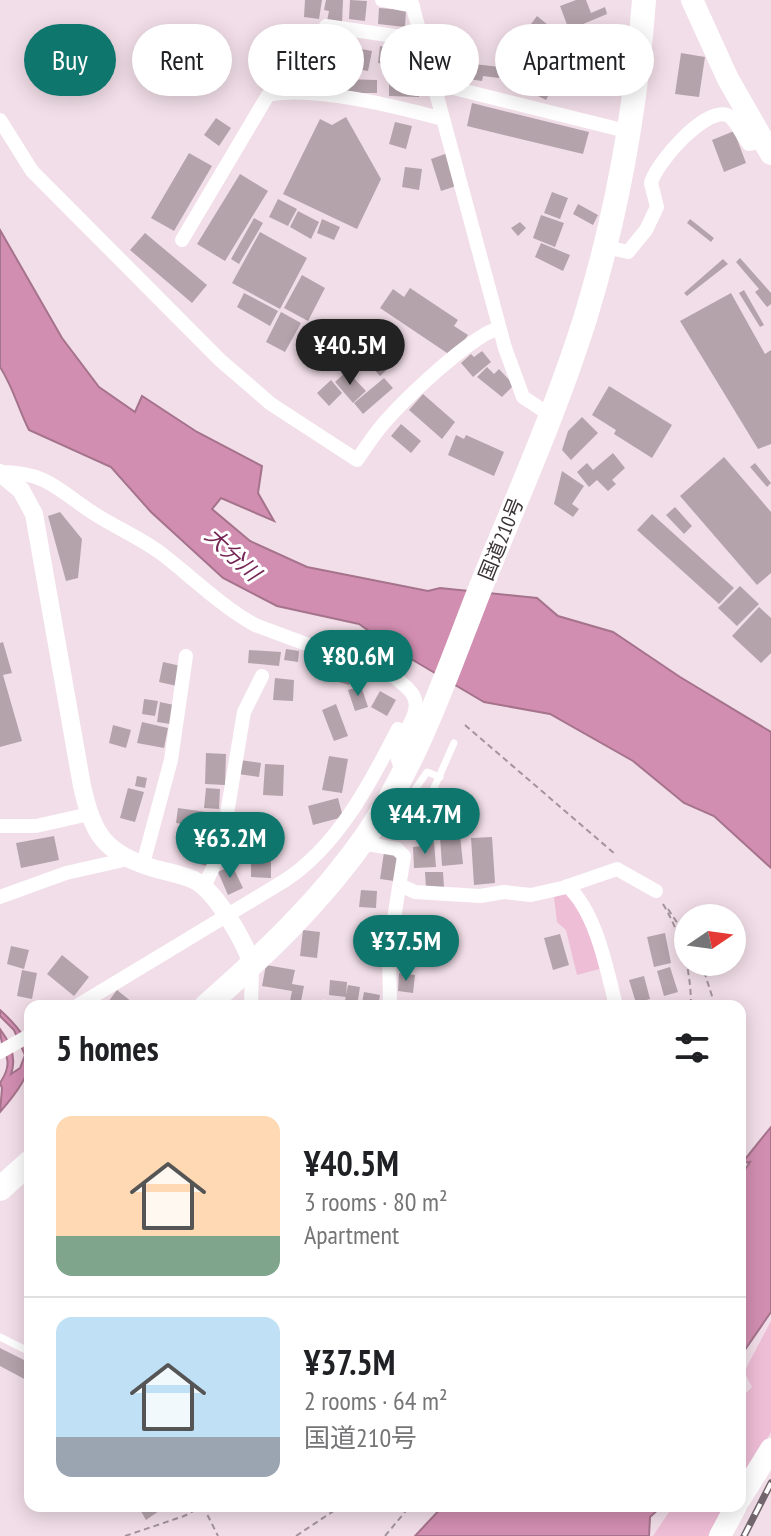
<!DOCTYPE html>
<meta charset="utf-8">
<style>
body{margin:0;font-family:"PT Sans Narrow","Noto Sans JP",sans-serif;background:#f6f6f6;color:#202124;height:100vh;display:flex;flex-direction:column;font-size:30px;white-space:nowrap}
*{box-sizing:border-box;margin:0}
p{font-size:26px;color:#757577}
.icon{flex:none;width:44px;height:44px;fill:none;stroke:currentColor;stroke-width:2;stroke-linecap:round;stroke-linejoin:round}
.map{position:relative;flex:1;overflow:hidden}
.side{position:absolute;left:24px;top:1000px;width:722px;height:512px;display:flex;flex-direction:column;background:#fff;border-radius:16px;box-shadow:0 4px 20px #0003}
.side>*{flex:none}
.top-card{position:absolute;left:24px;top:24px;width:724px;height:72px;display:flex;gap:16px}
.needle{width:52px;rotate:77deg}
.fabs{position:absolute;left:674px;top:904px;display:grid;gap:16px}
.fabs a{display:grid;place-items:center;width:72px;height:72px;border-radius:50%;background:#fff;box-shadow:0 4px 20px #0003;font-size:40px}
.price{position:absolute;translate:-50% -68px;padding:0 18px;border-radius:28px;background:#0f766e;color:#fff;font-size:26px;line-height:52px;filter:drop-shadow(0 2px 4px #0008)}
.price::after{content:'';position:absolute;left:50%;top:48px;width:24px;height:18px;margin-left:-12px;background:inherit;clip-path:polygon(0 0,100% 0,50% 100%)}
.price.current{background:#222;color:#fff}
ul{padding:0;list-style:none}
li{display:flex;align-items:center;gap:24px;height:200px;padding:0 32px}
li+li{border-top:2px solid #e0e0e0}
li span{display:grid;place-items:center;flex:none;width:224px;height:160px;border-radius:16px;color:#555}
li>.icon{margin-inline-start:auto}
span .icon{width:96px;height:96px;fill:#fffc;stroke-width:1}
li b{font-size:34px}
h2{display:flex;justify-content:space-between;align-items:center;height:96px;padding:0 32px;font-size:34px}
.tag{padding:0 28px;border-radius:36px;background:#fff;box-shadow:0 4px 20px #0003;font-size:28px;line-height:72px}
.tag.current{background:#0f766e;color:#fff}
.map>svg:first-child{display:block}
.green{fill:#eebdd6}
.water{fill:#d28eb1;stroke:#a5738c;stroke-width:2}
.building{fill:#b5a3ab}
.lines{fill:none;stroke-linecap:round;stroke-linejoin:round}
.path{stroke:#a3949b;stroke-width:2;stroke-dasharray:6 4;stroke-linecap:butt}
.service{stroke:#fff;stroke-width:7}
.minor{stroke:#fff;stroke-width:14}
.tertiary{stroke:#fff;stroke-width:18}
.secondary{stroke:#fff;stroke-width:22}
.trunk{stroke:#fff;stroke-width:24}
.rail-casing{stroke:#72676c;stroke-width:7}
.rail{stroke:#fff;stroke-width:4;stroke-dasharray:12;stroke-linecap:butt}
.labels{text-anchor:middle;stroke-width:6;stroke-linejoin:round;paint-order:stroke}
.street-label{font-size:20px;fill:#3b3437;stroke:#fff}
.water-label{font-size:22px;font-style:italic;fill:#742554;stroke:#fff}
</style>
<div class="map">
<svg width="771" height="1536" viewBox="0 0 771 1536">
<rect width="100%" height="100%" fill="#f2dee8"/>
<path class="green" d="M 568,893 L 587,921 L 603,968 L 577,975 L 566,930 L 557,922 L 554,897 Z
M 771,1321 L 771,1432 L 740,1486 L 740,1399 L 752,1387 L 744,1372 Z
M 673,1506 L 729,1506 L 708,1536 L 653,1536 Z"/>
<path class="water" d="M 0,230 L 62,338 L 99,387 L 135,412 L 142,396 L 197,432 L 262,466 L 258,493 L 274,521 L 221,498 L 212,509 L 250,541 L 307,567 L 428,591 L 440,588 L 537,598 L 558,616 L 613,632 L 680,677 L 771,732 L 771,868 L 714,816 L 684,803 L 633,761 L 550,714 L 484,702 L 396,650 L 359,624 L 277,606 L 223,578 L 151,512 L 111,467 L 29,430 C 18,408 13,387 0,367 Z
M 0,1010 C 43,1049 37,1069 0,1112 L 2,1088 L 0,1083 C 17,1057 0,1054 0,1029 C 10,1042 17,1058 11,1074 L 20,1068 L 25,1055 L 14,1030 L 0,1016 Z
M 771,1127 L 771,1312 L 740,1357 L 740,1177 L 750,1162 L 742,1163 Z
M 443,1506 L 662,1506 L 650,1517 L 649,1536 L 415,1536 Z"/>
<path class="building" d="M 305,0 L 322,0 L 319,19 L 304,17 Z
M 326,0 L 343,0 L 342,23 L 327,21 L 329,11 L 324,10 Z
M 350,0 L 367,1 L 365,21 L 349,19 Z
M 576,0 L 586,0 L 591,13 L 605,7 L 607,14 L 569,30 L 560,6 Z
M 379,8 L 406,10 L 405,27 L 378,24 Z
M 537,16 L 548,25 L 532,45 L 522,36 Z
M 307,33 L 326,34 L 325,56 L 306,55 Z
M 293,42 L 301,73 L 283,77 L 276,46 Z
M 331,44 L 347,47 L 344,67 L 328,64 Z
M 380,46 L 394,48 L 392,65 L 378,63 Z
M 356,48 L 372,51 L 368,71 L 352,68 Z
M 400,52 L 416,54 L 415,65 L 399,63 Z
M 681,53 L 705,57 L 699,97 L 675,94 Z
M 581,57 L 595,73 L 583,82 L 572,64 Z
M 456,62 L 500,67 L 499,78 L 483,76 L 482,81 L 454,77 Z
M 524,70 L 554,85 L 546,100 L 516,85 Z
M 389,75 L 419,76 L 419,97 L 389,96 Z
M 341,79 L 377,80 L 377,93 L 341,93 Z
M 472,103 L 589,132 L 583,154 L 467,126 Z
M 346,117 L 381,179 L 357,229 L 283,194 L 320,119 L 332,125 Z
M 216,118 L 231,128 L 219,146 L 204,135 Z
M 395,122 L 412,126 L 406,149 L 389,144 Z
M 734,131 L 746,163 L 724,172 L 712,140 Z
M 189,153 L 212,166 L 174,231 L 151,218 Z
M 448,153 L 459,185 L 441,191 L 431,159 Z
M 405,167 L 422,169 L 419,190 L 402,187 Z
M 240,174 L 268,191 L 225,261 L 197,244 Z
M 552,192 L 568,198 L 560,219 L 544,213 Z
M 278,199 L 297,209 L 288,226 L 269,217 Z
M 578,204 L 598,215 L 593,225 L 573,214 Z
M 298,211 L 319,222 L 311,239 L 290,227 Z
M 541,215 L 564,223 L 555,247 L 533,238 Z
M 254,218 L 263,223 L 239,264 L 231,259 Z
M 322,219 L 340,227 L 334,240 L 317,233 Z
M 690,219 L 714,238 L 711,242 L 687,223 Z
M 520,222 L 526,228 L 518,236 L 511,228 Z
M 260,232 L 307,258 L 280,309 L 232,283 Z
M 145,233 L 207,285 L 192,303 L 130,250 Z
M 541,243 L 570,255 L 563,271 L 535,257 Z
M 740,258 L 771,293 L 771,304 L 767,307 L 755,292 L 759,289 L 736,262 Z
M 723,259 L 728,264 L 687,296 L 684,293 Z
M 302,275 L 325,288 L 308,321 L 284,308 Z
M 410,288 L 458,320 L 454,326 L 468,335 L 453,357 L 380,308 L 393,289 L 404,297 Z
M 744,290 L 764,325 L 760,327 L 739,293 Z
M 244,293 L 278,311 L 270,326 L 237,307 Z
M 731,293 L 765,354 L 771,350 L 771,444 L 758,449 L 680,321 Z
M 281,312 L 301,323 L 285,352 L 266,342 Z
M 367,340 L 391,366 L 380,376 L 356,350 Z
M 482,351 L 491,362 L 473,377 L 461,363 L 471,354 L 474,357 Z
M 487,367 L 494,374 L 499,369 L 514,385 L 502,397 L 477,377 Z
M 347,371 L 366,391 L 353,403 L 335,382 Z
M 384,378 L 393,388 L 363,414 L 354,403 Z
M 331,380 L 342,393 L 329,406 L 317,393 Z
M 609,386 L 672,425 L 652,458 L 614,434 L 616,430 L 592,415 Z
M 423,394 L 455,422 L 442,439 L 409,410 Z
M 582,417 L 598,433 L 571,460 L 562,450 L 568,431 Z
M 401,424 L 421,441 L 411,453 L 391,436 Z
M 456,435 L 464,439 L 466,435 L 504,452 L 494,476 L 448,455 Z
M 613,453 L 625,468 L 612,480 L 616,484 L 608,491 L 597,480 L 589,487 L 577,472 L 587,463 L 593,470 Z
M 724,457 L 771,512 L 771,573 L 757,585 L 680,496 Z
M 755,463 L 771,483 L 767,487 L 750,467 Z
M 562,471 L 584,486 L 572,504 L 579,509 L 573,517 L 554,504 Z
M 675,507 L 692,526 L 684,534 L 666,515 Z
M 60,512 L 82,539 L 78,578 L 66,581 L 48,516 Z
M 652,514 L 734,588 L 719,604 L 637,530 Z
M 740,586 L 759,604 L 737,626 L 718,608 Z
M 759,607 L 771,618 L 771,653 L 761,663 L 732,636 Z
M 3,642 L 12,673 L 3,675 L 22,741 L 0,747 L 0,643 Z
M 286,649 L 299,651 L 298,662 L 284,660 Z
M 249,650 L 281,652 L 279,666 L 248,663 Z
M 163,662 L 181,666 L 177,686 L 159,682 Z
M 332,664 L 353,669 L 349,685 L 328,679 Z
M 275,678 L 294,680 L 293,701 L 273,700 Z
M 361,686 L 368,707 L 355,711 L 348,690 Z
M 380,691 L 396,700 L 387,716 L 371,707 Z
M 144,699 L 158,701 L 155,716 L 142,714 Z
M 160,702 L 174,705 L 170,724 L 157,722 Z
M 336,704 L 348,736 L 334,741 L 322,710 Z
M 142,722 L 168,728 L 164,748 L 137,743 Z
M 113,725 L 131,730 L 126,748 L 109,743 Z
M 206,753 L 226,754 L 225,785 L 205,784 Z
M 329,756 L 348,759 L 342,793 L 322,790 Z
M 240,760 L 261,763 L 259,777 L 238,774 Z
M 265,764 L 284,765 L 283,796 L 263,795 Z
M 137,776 L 147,778 L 145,788 L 135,786 Z
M 128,788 L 144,792 L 135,822 L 120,818 Z
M 206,788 L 220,789 L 219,809 L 204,808 Z
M 338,798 L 343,817 L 313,825 L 308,806 Z
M 178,808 L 206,812 L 203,827 L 176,823 Z
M 232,816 L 244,819 L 242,829 L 230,827 Z
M 195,832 L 214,836 L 207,866 L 189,861 Z
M 229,832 L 248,837 L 244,853 L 225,848 Z
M 460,835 L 463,864 L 442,866 L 440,836 Z
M 54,836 L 59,860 L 21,868 L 16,843 Z
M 492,837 L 495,883 L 474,885 L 471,838 Z
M 422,842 L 434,842 L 436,867 L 414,868 L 413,847 L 422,846 Z
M 251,843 L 271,843 L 271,878 L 251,877 Z
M 384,852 L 398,854 L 394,881 L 380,879 Z
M 232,865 L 243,888 L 228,895 L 218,872 Z
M 425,872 L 443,872 L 444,887 L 426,888 Z
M 361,890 L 377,891 L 376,908 L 359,907 Z
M 303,930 L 320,932 L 317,958 L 300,956 Z
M 665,933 L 671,963 L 654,967 L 647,937 Z
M 560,934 L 569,965 L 553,970 L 544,938 Z
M 11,946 L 29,950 L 24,969 L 7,964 Z
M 62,955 L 89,977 L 74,996 L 47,974 Z
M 266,965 L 295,970 L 292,984 L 304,986 L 300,1006 L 289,1006 L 292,991 L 262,986 Z
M 670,967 L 678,992 L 664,996 L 657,971 Z
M 22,970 L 37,973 L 32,999 L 17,996 Z
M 399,973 L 415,975 L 413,993 L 398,991 Z
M 644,976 L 650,999 L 636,1003 L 629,980 Z
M 330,980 L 347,982 L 346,997 L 329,995 Z
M 348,985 L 360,987 L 357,1006 L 344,1006 Z
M 117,990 L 137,1006 L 105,1006 Z
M 364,992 L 380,995 L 378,1006 L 362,1003 Z
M 0,1348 L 30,1363 L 30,1382 L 0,1366 Z
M 138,1506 L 156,1506 L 159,1511 L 146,1520 Z"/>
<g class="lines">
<path class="path" d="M 465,725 L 615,854
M 663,904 C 682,936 691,970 691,1006
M 668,909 L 688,939
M 701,962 L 713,999
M 203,1506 L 218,1536
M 125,1536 L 184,1516 L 203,1506
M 296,1536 L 341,1506
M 385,1536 L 410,1506"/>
<path class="service" d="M 426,806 L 454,743
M 385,818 L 390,821 L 396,817 L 427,772 L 440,777
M 323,1006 L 324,1003
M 0,1337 L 30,1352"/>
<path class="minor" d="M 382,0 L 413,6
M 411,0 L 505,348 L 523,397 L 550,415
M 326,26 L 422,40
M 433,83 L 630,132
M 0,120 L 32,171 L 220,360 L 271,404 L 357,460 C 364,450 371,439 379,429 C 400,403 469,337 499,328
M 182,240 L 268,95 C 312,85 399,107 443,119
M 606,247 L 628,252 L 646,230 L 657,207 L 651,183 C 656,163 704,108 727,115 C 736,118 742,137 749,144 L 769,140
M 0,472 C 50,472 60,493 98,516 C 119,529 142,539 162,554 C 192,577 221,606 255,625 L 395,677 C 401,683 409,688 413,695 C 427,720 380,747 405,771
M 0,826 L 36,826 L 89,814
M 361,843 L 397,849 L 404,856 L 389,950 L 390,1006
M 143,864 L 171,760 L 186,656
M 400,885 L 415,892 L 480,896 L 504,892 L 531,895 L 562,888 L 617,869 L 656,891
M 567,886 C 596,911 607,970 616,1006
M 204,887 L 221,850 L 244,712 L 262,676
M 0,897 L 66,873 L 128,859
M 77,1006 L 284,881 C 337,847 370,784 398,729
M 251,1006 L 252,965
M 0,1052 L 30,1035"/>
<path class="tertiary" d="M 0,473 L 21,490 L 34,514 L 82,786 C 93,834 104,853 153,868 C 166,872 181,874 194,880 C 216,891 245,942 252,965"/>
<path class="secondary" d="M 692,0 L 728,79 L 771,154
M 740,1499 L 771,1449
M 720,1536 L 736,1506"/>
<path class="trunk" d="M 206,1006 C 266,953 321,901 367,835 C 418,760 447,673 480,589 C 516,500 556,411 585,319 C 617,215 636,109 644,0
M 0,1189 L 30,1162"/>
<defs>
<path id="rail" d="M 744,1536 L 771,1483"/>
</defs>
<use href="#rail" class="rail-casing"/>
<use href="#rail" class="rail"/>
</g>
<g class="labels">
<g class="street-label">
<text transform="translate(501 539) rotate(-68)" y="7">国道210号</text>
</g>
<g class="water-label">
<text transform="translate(233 554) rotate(43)" y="8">大分川</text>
</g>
</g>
</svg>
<div class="fabs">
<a><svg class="needle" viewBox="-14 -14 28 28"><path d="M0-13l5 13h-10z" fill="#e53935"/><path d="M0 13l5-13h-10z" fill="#757577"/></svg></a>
</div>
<b class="price current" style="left:350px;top:387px">¥40.5M</b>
<b class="price" style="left:358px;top:698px">¥80.6M</b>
<b class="price" style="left:425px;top:856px">¥44.7M</b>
<b class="price" style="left:230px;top:880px">¥63.2M</b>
<b class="price" style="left:406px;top:983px">¥37.5M</b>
<div class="top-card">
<a class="tag current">Buy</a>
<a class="tag">Rent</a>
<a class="tag">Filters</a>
<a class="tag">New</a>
<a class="tag">Apartment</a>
</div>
<section class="side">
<h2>5 homes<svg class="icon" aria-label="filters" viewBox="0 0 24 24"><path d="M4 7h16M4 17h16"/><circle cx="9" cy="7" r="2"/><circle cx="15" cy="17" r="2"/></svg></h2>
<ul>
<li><span style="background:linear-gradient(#ffd9b3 75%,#7fa58c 0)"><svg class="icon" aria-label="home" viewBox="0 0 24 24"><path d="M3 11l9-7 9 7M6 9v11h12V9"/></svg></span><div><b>¥40.5M</b><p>3 rooms · 80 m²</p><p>Apartment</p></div></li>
<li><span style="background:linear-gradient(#bfe0f5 75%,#9aa5b1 0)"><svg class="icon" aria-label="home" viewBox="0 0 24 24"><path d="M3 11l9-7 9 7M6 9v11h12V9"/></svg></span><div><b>¥37.5M</b><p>2 rooms · 64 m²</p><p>国道210号</p></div></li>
</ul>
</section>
</div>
